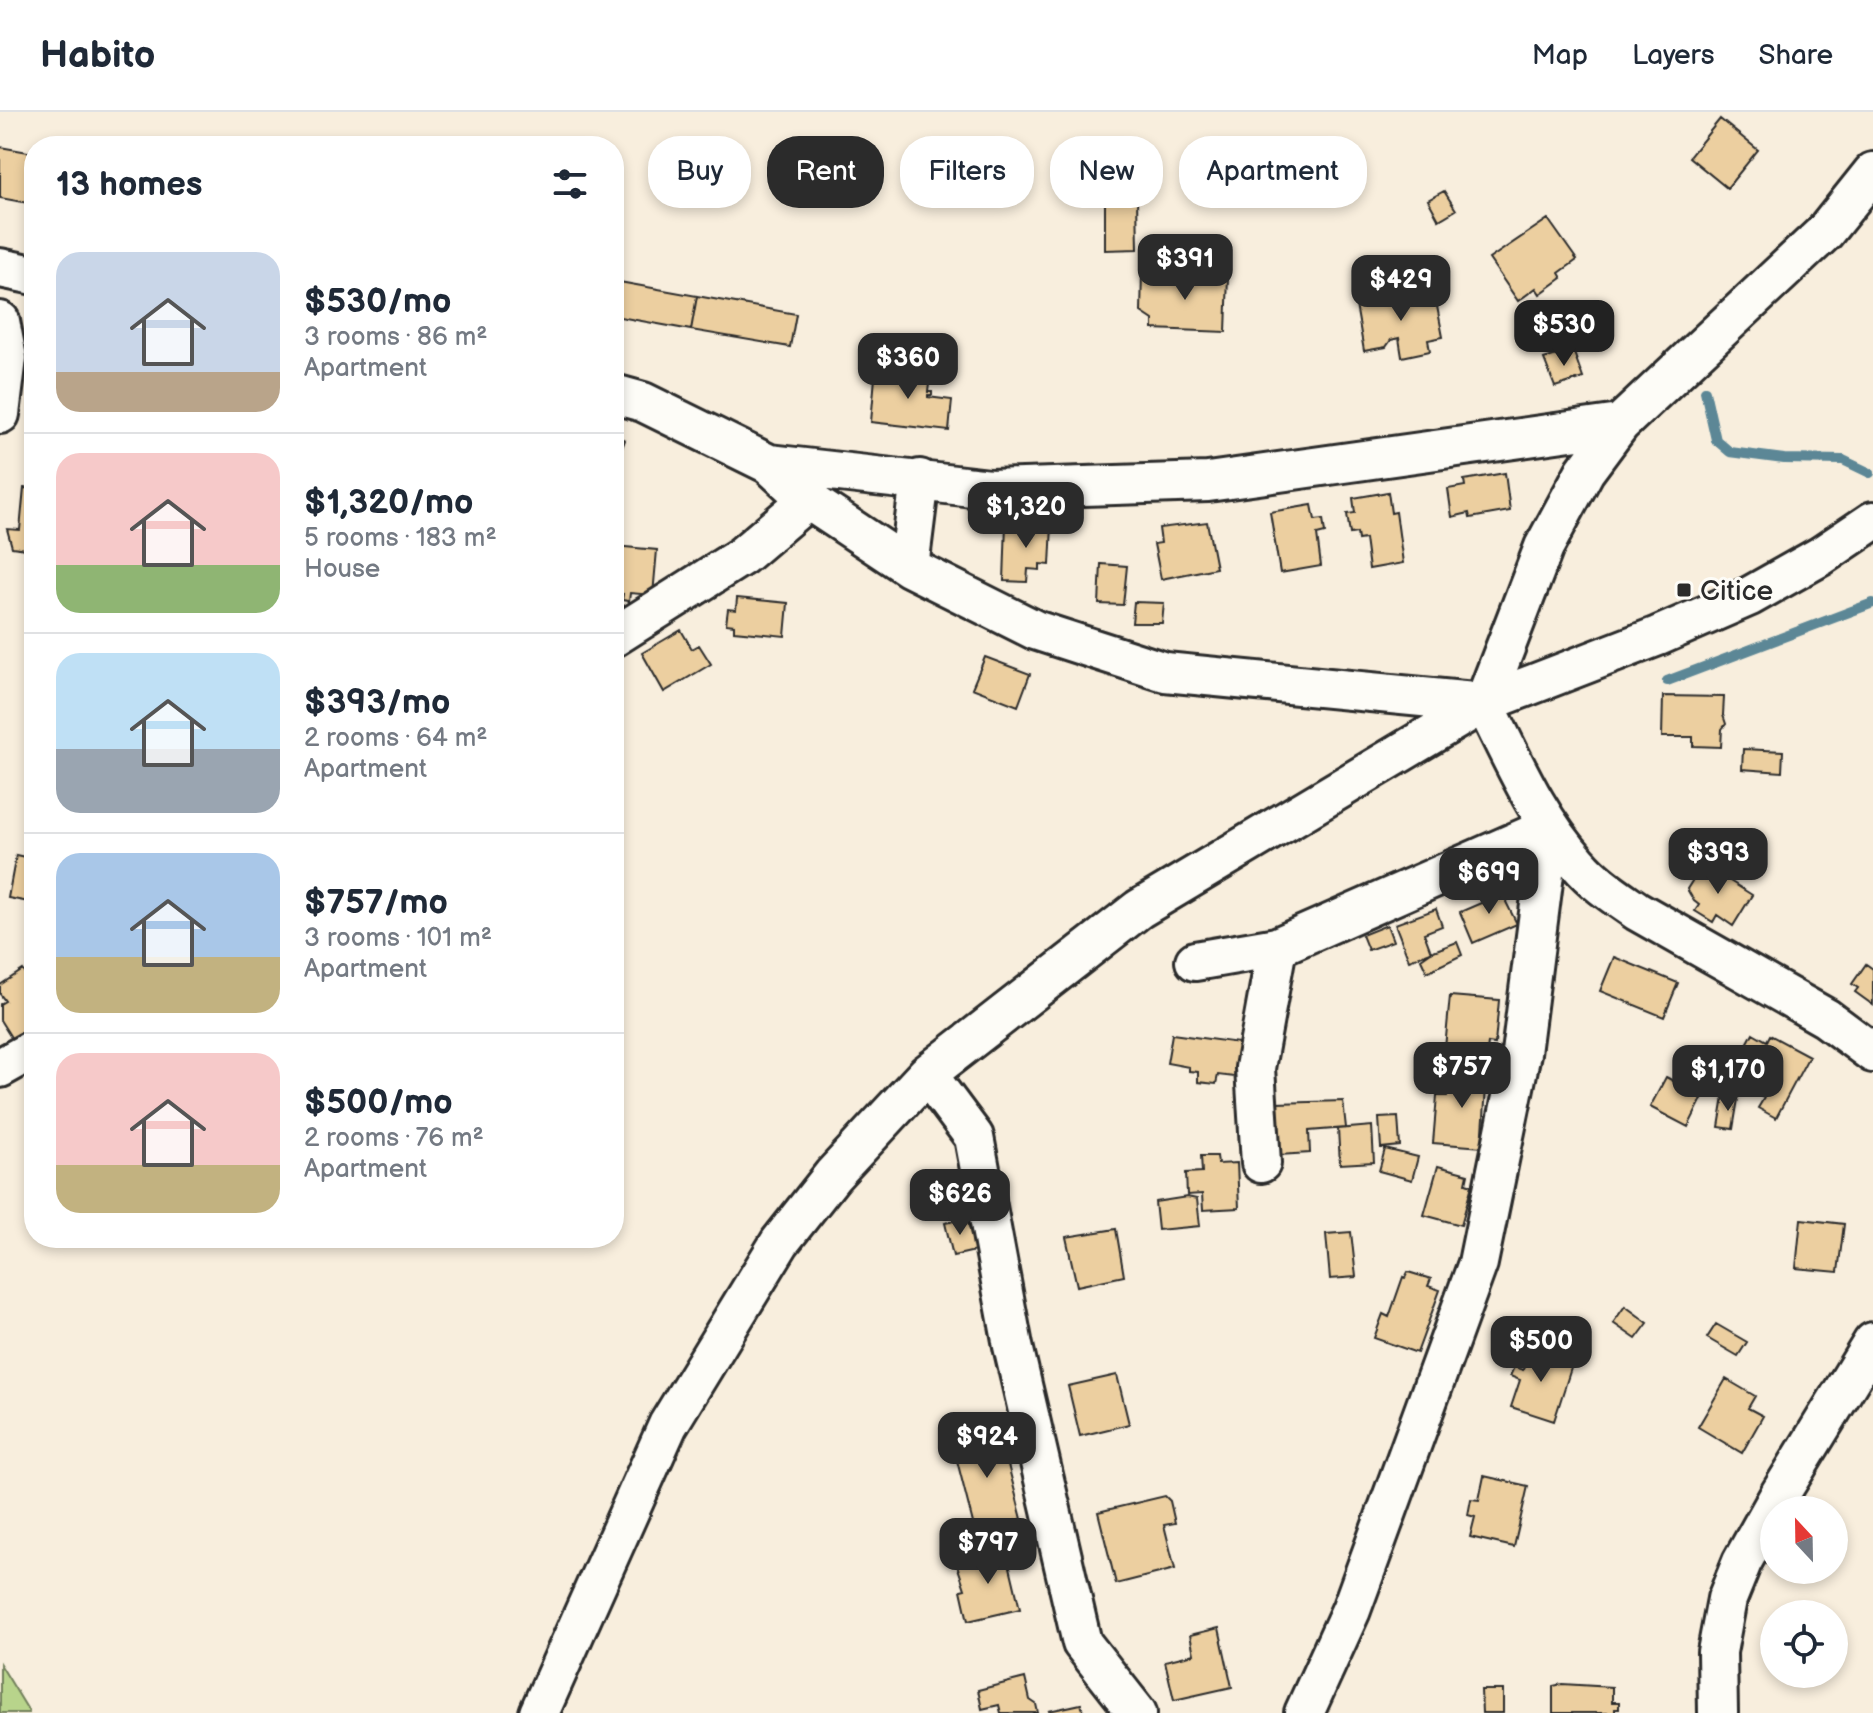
<!DOCTYPE html>
<meta charset="utf-8">
<style>
body{margin:0;font-family:"Balsamiq Sans",sans-serif;background:#f2f2f3;color:#1f2937;height:100vh;display:flex;flex-direction:column;font-size:30px;white-space:nowrap}
*{box-sizing:border-box;margin:0}
p{font-size:26px;color:#747a83}
.icon{flex:none;width:44px;height:44px;fill:none;stroke:currentColor;stroke-width:2;stroke-linecap:round;stroke-linejoin:round}
.map{position:relative;flex:1;overflow:hidden}
.side{position:absolute;left:24px;top:24px;width:600px;height:1112px;display:flex;flex-direction:column;background:#fff;border-radius:32px;box-shadow:0 4px 12px #0003}
.side>*{flex:none}
.top-card{position:absolute;left:648px;top:24px;width:760px;height:72px;display:flex;gap:16px}
.needle{width:52px;rotate:338deg}
.tools{position:absolute;left:1760px;top:1384px;display:grid;gap:16px}
.tools a{display:grid;place-items:center;width:88px;height:88px;border-radius:50%;background:#fff;box-shadow:0 4px 12px #0003;font-size:40px}
.price{position:absolute;translate:-50% -68px;padding:0 18px;border-radius:16px;background:#2b2b2b;color:#fff;font-size:26px;line-height:52px;filter:drop-shadow(0 2px 4px #0008)}
.price::after{content:'';position:absolute;left:50%;top:48px;width:24px;height:18px;margin-left:-12px;background:inherit;clip-path:polygon(0 0,100% 0,50% 100%)}
.price.active{background:#222;color:#fff}
ul{padding:0;list-style:none}
li{display:flex;align-items:center;gap:24px;height:200px;padding:0 32px}
li+li{border-top:2px solid #e0e1e3}
li span{display:grid;place-items:center;flex:none;width:224px;height:160px;border-radius:24px;color:#555}
li>.icon{margin-inline-start:auto}
span .icon{width:96px;height:96px;fill:#fffc;stroke-width:1}
li b{font-size:34px}
h2{display:flex;justify-content:space-between;align-items:center;height:96px;padding:0 32px;font-size:34px}
.chip{padding:0 28px;border-radius:32px;background:#fff;box-shadow:0 4px 12px #0003;font-size:28px;line-height:72px}
.chip.active{background:#2b2b2b;color:#fff}
header{display:flex;align-items:center;gap:48px;box-sizing:border-box;height:112px;padding:0 40px;background:#fff;border-bottom:2px solid #e0e1e3}
header strong{font-size:38px}
nav{display:flex;gap:44px;margin-inline-start:auto;font-size:28px}
.map>svg:first-child{display:block}
.green{fill:#b8d48b;stroke:#72805b;stroke-width:2}
.lines{fill:none;stroke-linecap:round;stroke-linejoin:round}
.stream{stroke:#5c8796;stroke-width:10}
.building{fill:#eccfa0;stroke:#2b2b2b;stroke-width:2}
.minor-casing{stroke:#2b2b2b;stroke-width:44}
.minor{stroke:#fdfcf7;stroke-width:38}
.poi-dot{fill:#2b2b2b;stroke:#fdfcf7;stroke-width:3}
.labels{text-anchor:middle;stroke-width:6;stroke-linejoin:round;paint-order:stroke}
.poi-label{font-size:28px;fill:#2b2b2b;stroke:#fdfcf7;text-anchor:start}
</style>
<header>
<strong>Habito</strong>
<nav><a>Map</a><a>Layers</a><a>Share</a></nav>
</header>
<div class="map">
<svg width="1873" height="1601" viewBox="0 0 1873 1601">
<rect width="100%" height="100%" fill="#f8eedd"/>
<filter id="ink" filterUnits="userSpaceOnUse"><feTurbulence type="fractalNoise" baseFrequency=".0125" numOctaves="2"/><feDisplacementMap in="SourceGraphic" scale="16" xChannelSelector="R" yChannelSelector="G"/><feConvolveMatrix kernelMatrix="1 2 1 2 8 2 1 2 1" color-interpolation-filters="sRGB"/></filter>
<g filter="url(#ink)">
<path class="green" d="M 0,1552 L 28,1598 L 29,1601 L 0,1601 Z"/>
<g class="lines">
<path class="stream" d="M 1705,279 L 1716,328 L 1730,340 L 1784,347 L 1843,348 L 1870,361
M 1667,569 L 1873,491"/>
</g>
<path class="building" d="M 1720,7 L 1758,38 L 1727,76 L 1689,45 Z
M 0,35 L 34,41 L 34,92 L 0,86 Z
M 1444,79 L 1456,98 L 1439,108 L 1428,88 Z
M 1137,86 L 1138,137 L 1105,138 L 1105,87 Z
M 1548,107 L 1577,148 L 1559,161 L 1562,166 L 1540,182 L 1536,176 L 1518,189 L 1489,147 Z
M 1142,161 L 1228,164 L 1226,220 L 1153,217 L 1153,208 L 1141,200 Z
M 614,169 L 697,184 L 691,218 L 614,204 Z
M 1434,179 L 1443,225 L 1428,228 L 1430,239 L 1402,245 L 1399,226 L 1391,228 L 1386,235 L 1364,239 L 1356,193 Z
M 697,184 L 796,202 L 790,235 L 691,218 Z
M 1573,238 L 1583,266 L 1555,275 L 1544,247 Z
M 876,255 L 930,264 L 928,280 L 932,280 L 932,283 L 928,283 L 928,285 L 952,288 L 949,319 L 871,310 Z
M 614,323 L 625,328 L 614,357 Z
M 1505,361 L 1510,399 L 1470,406 L 1469,401 L 1452,405 L 1448,377 L 1465,374 L 1464,368 Z
M 24,376 L 34,377 L 34,438 L 12,435 L 7,417 L 20,418 Z
M 1388,380 L 1391,401 L 1396,400 L 1403,451 L 1369,457 L 1365,427 L 1358,428 L 1357,421 L 1350,422 L 1347,402 L 1355,401 L 1353,386 Z
M 1312,393 L 1315,408 L 1323,407 L 1325,421 L 1317,423 L 1321,454 L 1280,461 L 1270,400 Z
M 1207,410 L 1216,456 L 1161,467 L 1154,432 L 1161,431 L 1159,416 Z
M 1006,411 L 1052,413 L 1050,453 L 1040,452 L 1040,458 L 1028,457 L 1027,470 L 1004,469 Z
M 614,434 L 657,438 L 653,483 L 630,481 L 629,489 L 622,488 L 623,482 L 614,481 Z
M 1101,452 L 1127,454 L 1123,493 L 1099,492 Z
M 737,486 L 788,491 L 785,524 L 734,519 L 734,513 L 726,512 L 728,497 L 736,498 Z
M 1134,490 L 1164,491 L 1162,511 L 1132,511 Z
M 681,518 L 692,537 L 699,533 L 711,552 L 664,580 L 642,541 Z
M 985,545 L 1030,562 L 1018,594 L 972,576 Z
M 1663,584 L 1724,585 L 1723,603 L 1726,612 L 1722,617 L 1721,635 L 1693,634 L 1693,625 L 1662,625 Z
M 1743,637 L 1783,639 L 1782,660 L 1742,657 Z
M 16,743 L 34,747 L 31,767 L 34,768 L 34,791 L 8,786 Z
M 1703,752 L 1752,783 L 1733,814 L 1717,803 L 1713,810 L 1695,799 L 1699,793 L 1694,789 L 1687,777 Z
M 1498,776 L 1507,779 L 1509,787 L 1506,790 L 1517,812 L 1473,831 L 1460,800 L 1488,788 L 1488,783 Z
M 1436,797 L 1442,814 L 1424,821 L 1431,840 L 1409,848 L 1395,812 Z
M 1387,813 L 1393,829 L 1368,838 L 1362,823 Z
M 1457,830 L 1462,843 L 1427,860 L 1421,847 L 1431,840 Z
M 1614,845 L 1678,871 L 1664,905 L 1600,879 Z
M 1866,852 L 1873,857 L 1873,893 L 1855,880 L 1858,876 L 1852,872 Z
M 23,858 L 32,872 L 34,871 L 34,912 L 12,927 L 0,908 L 0,892 L 5,889 L 0,882 L 0,873 Z
M 1450,884 L 1499,888 L 1495,932 L 1488,931 L 1487,940 L 1445,936 Z
M 1753,921 L 1767,929 L 1770,923 L 1809,944 L 1776,1006 L 1758,996 L 1764,986 L 1728,968 Z
M 1172,922 L 1239,931 L 1234,965 L 1218,963 L 1216,972 L 1198,970 L 1198,960 L 1189,959 L 1189,955 L 1167,951 Z
M 1450,957 L 1487,960 L 1482,1035 L 1433,1031 L 1437,984 L 1447,984 Z
M 1666,965 L 1703,985 L 1688,1015 L 1650,995 Z
M 1724,985 L 1738,987 L 1733,1017 L 1719,1015 Z
M 1343,989 L 1346,1016 L 1309,1019 L 1310,1041 L 1279,1043 L 1276,991 Z
M 1398,1005 L 1400,1034 L 1381,1036 L 1379,1006 Z
M 1372,1014 L 1374,1050 L 1340,1052 L 1338,1017 Z
M 1385,1037 L 1418,1045 L 1412,1068 L 1379,1059 Z
M 1201,1044 L 1217,1044 L 1218,1052 L 1237,1051 L 1239,1096 L 1203,1098 L 1202,1082 L 1187,1083 L 1186,1061 L 1202,1060 Z
M 1438,1054 L 1468,1062 L 1466,1071 L 1472,1073 L 1461,1113 L 1424,1103 Z
M 1187,1085 L 1197,1087 L 1200,1114 L 1158,1118 L 1155,1090 Z
M 967,1106 L 975,1139 L 953,1144 L 945,1111 Z
M 1801,1107 L 1844,1112 L 1838,1160 L 1796,1156 Z
M 1116,1117 L 1124,1164 L 1077,1174 L 1066,1125 Z
M 1351,1120 L 1356,1165 L 1330,1167 L 1326,1122 Z
M 1408,1160 L 1431,1167 L 1428,1174 L 1440,1178 L 1417,1241 L 1374,1226 L 1383,1202 L 1389,1205 L 1403,1165 L 1405,1166 Z
M 1625,1194 L 1648,1211 L 1636,1227 L 1613,1211 Z
M 1716,1212 L 1747,1230 L 1738,1244 L 1707,1226 Z
M 1530,1236 L 1573,1250 L 1554,1309 L 1511,1295 L 1520,1268 L 1510,1264 L 1514,1255 L 1523,1258 Z
M 1117,1263 L 1129,1312 L 1080,1324 L 1068,1274 Z
M 1726,1267 L 1755,1284 L 1748,1296 L 1763,1304 L 1742,1341 L 1698,1315 Z
M 999,1318 L 1022,1407 L 975,1419 L 952,1329 Z
M 1484,1364 L 1528,1374 L 1514,1435 L 1470,1425 L 1475,1405 L 1468,1403 L 1471,1387 L 1479,1388 Z
M 1165,1384 L 1170,1389 L 1175,1411 L 1164,1413 L 1175,1457 L 1116,1472 L 1098,1400 Z
M 1006,1438 L 1020,1497 L 968,1509 L 961,1478 L 965,1477 L 956,1450 Z
M 1219,1516 L 1232,1575 L 1174,1588 L 1165,1549 L 1194,1542 L 1190,1523 Z
M 1025,1566 L 1030,1588 L 1036,1592 L 1038,1601 L 1001,1601 L 999,1593 L 982,1597 L 978,1578 Z
M 1562,1572 L 1612,1575 L 1612,1590 L 1619,1590 L 1619,1597 L 1615,1597 L 1615,1601 L 1553,1601 L 1553,1574 Z
M 1481,1578 L 1503,1578 L 1503,1601 L 1482,1601 Z
M 1081,1592 L 1084,1601 L 1050,1601 L 1049,1599 Z"/>
<g class="lines">
<defs>
<path id="minor" d="M 1873,60 L 1825,120 L 1620,312 L 1585,359 L 1544,435 L 1484,591 C 1512,646 1537,706 1579,752 C 1595,771 1617,785 1637,799 L 1826,906 L 1873,941
M 0,156 L 34,163
M 0,209 L 7,246 L 0,302
M 614,282 L 643,290 L 769,352 L 808,388 L 909,455 L 1035,518 L 1165,560 L 1484,591
M 769,352 L 990,377 L 1208,370 L 1620,312
M 909,455 L 920,367
M 614,525 L 742,444 L 808,388
M 1195,849 L 1277,835 L 1550,715
M 0,956 L 34,937
M 927,962 L 974,1025 L 1013,1234 L 1082,1531 L 1137,1601
M 1261,1051 L 1255,956 L 1277,835
M 539,1601 L 668,1313 L 780,1130 L 833,1063 L 927,962 L 1139,797 L 1484,591 L 1658,524 L 1750,484 L 1821,444 L 1873,409
M 1304,1601 L 1351,1498 L 1478,1151 L 1521,941 L 1550,715
M 1718,1601 L 1717,1540 L 1727,1487 L 1742,1450 L 1780,1382 L 1873,1230"/>
</defs>
<use href="#minor" class="minor-casing"/>
<use href="#minor" class="minor"/>
</g>
</g>
<rect class="poi-dot" x="1676" y="470" width="16" height="16" rx="4"/>
<g class="labels">
<g class="poi-label">
<text x="1700" y="488">Citice</text>
</g>
</g>
</svg>
<div class="tools">
<a><svg class="needle" viewBox="-14 -14 28 28"><path d="M0-13l5 13h-10z" fill="#e53935"/><path d="M0 13l5-13h-10z" fill="#747a83"/></svg></a>
<a><svg class="icon" aria-label="locate" viewBox="0 0 24 24"><circle cx="12" cy="12" r="6"/><path d="M12 2v4M12 18v4M2 12h4M18 12h4"/></svg></a>
</div>
<b class="price" style="left:1185px;top:190px">$391</b>
<b class="price" style="left:1401px;top:211px">$429</b>
<b class="price active" style="left:1564px;top:256px">$530</b>
<b class="price" style="left:908px;top:289px">$360</b>
<b class="price" style="left:1026px;top:438px">$1,320</b>
<b class="price" style="left:1718px;top:784px">$393</b>
<b class="price" style="left:1489px;top:804px">$699</b>
<b class="price" style="left:1462px;top:998px">$757</b>
<b class="price" style="left:1728px;top:1001px">$1,170</b>
<b class="price" style="left:960px;top:1125px">$626</b>
<b class="price" style="left:1541px;top:1272px">$500</b>
<b class="price" style="left:987px;top:1368px">$924</b>
<b class="price" style="left:988px;top:1474px">$797</b>
<div class="top-card">
<a class="chip">Buy</a>
<a class="chip active">Rent</a>
<a class="chip">Filters</a>
<a class="chip">New</a>
<a class="chip">Apartment</a>
</div>
<section class="side">
<h2>13 homes<svg class="icon" aria-label="filters" viewBox="0 0 24 24"><path d="M4 7h16M4 17h16"/><circle cx="9" cy="7" r="2"/><circle cx="15" cy="17" r="2"/></svg></h2>
<ul>
<li><span style="background:linear-gradient(#c9d6e8 75%,#b9a48a 0)"><svg class="icon" aria-label="home" viewBox="0 0 24 24"><path d="M3 11l9-7 9 7M6 9v11h12V9"/></svg></span><div><b>$530/mo</b><p>3 rooms · 86 m²</p><p>Apartment</p></div></li>
<li><span style="background:linear-gradient(#f6c9c9 70%,#8fb573 0)"><svg class="icon" aria-label="home" viewBox="0 0 24 24"><path d="M3 11l9-7 9 7M6 9v11h12V9"/></svg></span><div><b>$1,320/mo</b><p>5 rooms · 183 m²</p><p>House</p></div></li>
<li><span style="background:linear-gradient(#bfe0f5 60%,#9aa5b1 0)"><svg class="icon" aria-label="home" viewBox="0 0 24 24"><path d="M3 11l9-7 9 7M6 9v11h12V9"/></svg></span><div><b>$393/mo</b><p>2 rooms · 64 m²</p><p>Apartment</p></div></li>
<li><span style="background:linear-gradient(#a9c7e8 65%,#c2b280 0)"><svg class="icon" aria-label="home" viewBox="0 0 24 24"><path d="M3 11l9-7 9 7M6 9v11h12V9"/></svg></span><div><b>$757/mo</b><p>3 rooms · 101 m²</p><p>Apartment</p></div></li>
<li><span style="background:linear-gradient(#f6c9c9 70%,#c2b280 0)"><svg class="icon" aria-label="home" viewBox="0 0 24 24"><path d="M3 11l9-7 9 7M6 9v11h12V9"/></svg></span><div><b>$500/mo</b><p>2 rooms · 76 m²</p><p>Apartment</p></div></li>
</ul>
</section>
</div>
